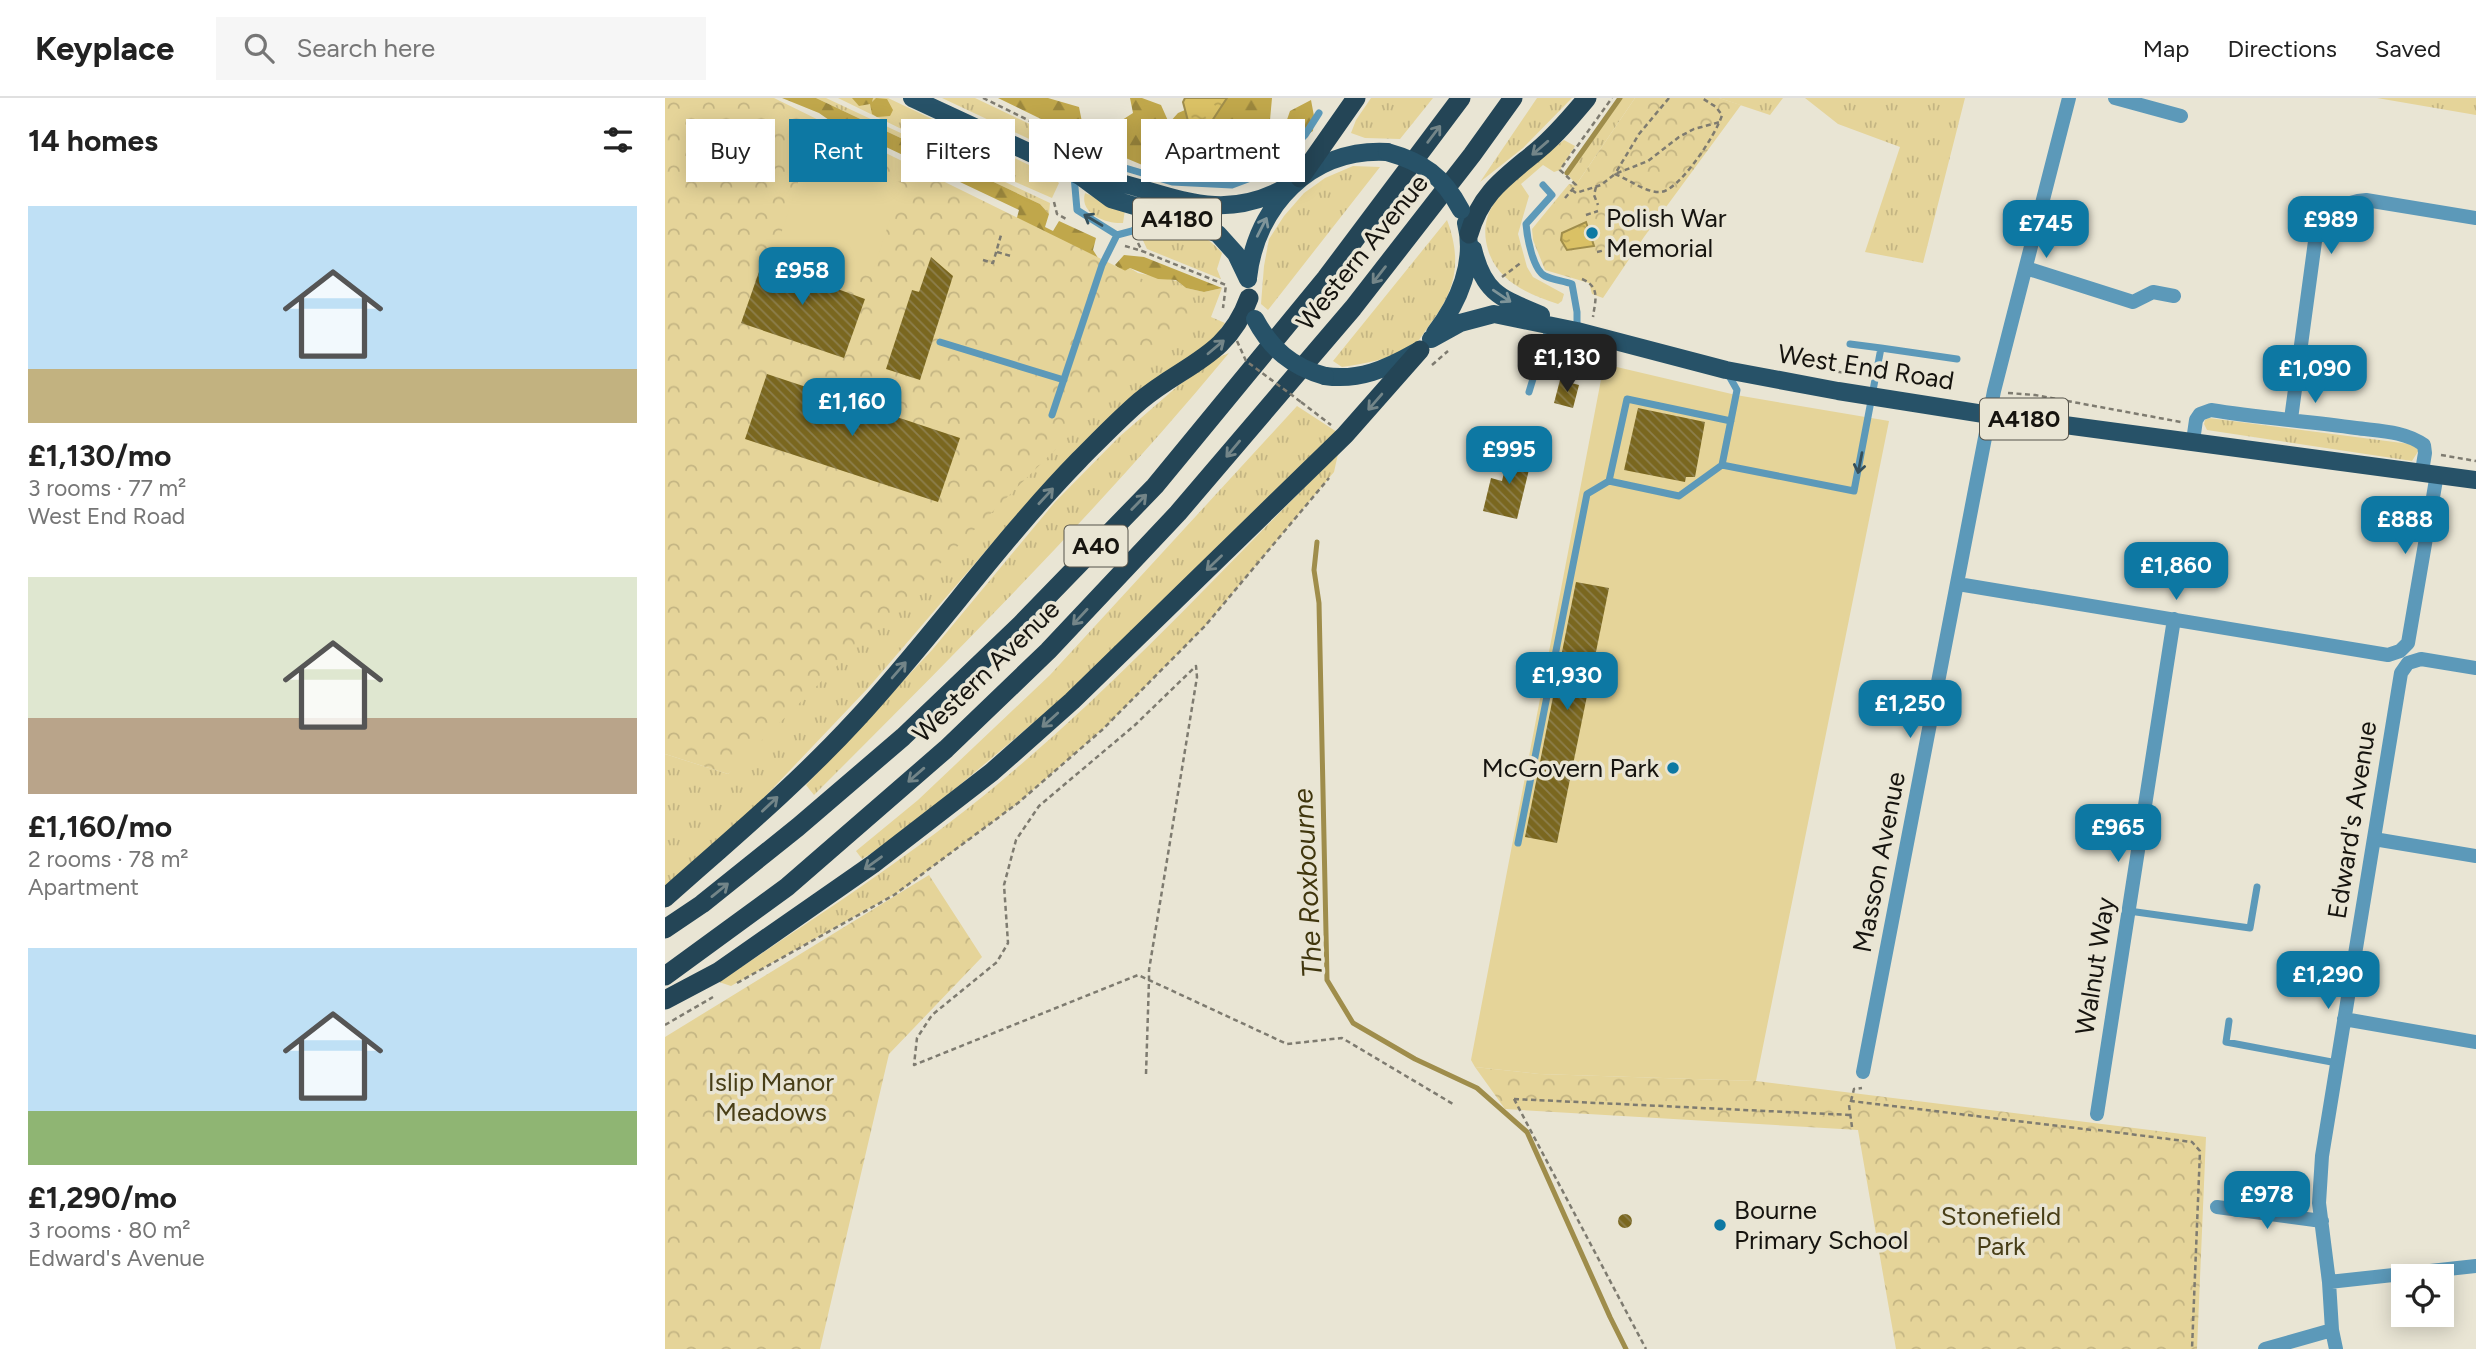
<!DOCTYPE html>
<meta charset="utf-8">
<style>
body{margin:0;font-family:Figtree,sans-serif;background:#f6f6f6;color:#222;height:100vh;display:flex;flex-direction:column;font-size:26px;white-space:nowrap}
*{box-sizing:border-box;margin:0}
p{font-size:23px;color:#767676}
.icon{flex:none;width:38px;height:38px;fill:none;stroke:currentColor;stroke-width:2;stroke-linecap:round;stroke-linejoin:round}
.map{position:relative;flex:1;overflow:hidden}
.sheet{display:flex;flex-direction:column;background:#fff;width:665px}
.sheet>*{flex:none}
.banner{position:absolute;left:21px;top:21px;width:665px;height:63px;display:flex;gap:14px}
.tools{position:absolute;left:1726px;top:1166px;display:grid;gap:14px}
.tools a{display:grid;place-items:center;width:63px;height:63px;border-radius:0px;background:#fff;box-shadow:0 4px 18px #0003;font-size:35px}
.price{position:absolute;translate:-50% -60px;padding:0 16px;border-radius:14px;background:#0d78a3;color:#fff;font-size:23px;line-height:46px;filter:drop-shadow(0 2px 4px #0008)}
.price::after{content:'';position:absolute;left:50%;top:42px;width:21px;height:16px;margin-left:-10px;background:inherit;clip-path:polygon(0 0,100% 0,50% 100%)}
.price.active{background:#222;color:#fff}
ul{padding:0;list-style:none}
li{display:grid;align-content:center;gap:14px;height:371px;padding:0 28px}
li span{display:grid;place-items:center;height:217px;border-radius:0px;color:#555}
li>.icon{margin-inline-start:auto}
span .icon{width:126px;height:126px;fill:#fffc;stroke-width:1}
li b{font-size:30px}
h2{display:flex;justify-content:space-between;align-items:center;height:84px;padding:0 28px;font-size:30px}
.tag{padding:0 24px;border-radius:0px;background:#fff;box-shadow:0 4px 18px #0003;font-size:24px;line-height:63px}
.tag.active{background:#0d78a3;color:#fff}
header{display:flex;align-items:center;gap:42px;box-sizing:border-box;height:98px;padding:0 35px;background:#fff;border-bottom:2px solid #e0e0e0}
header strong{font-size:33px}
nav{display:flex;gap:38px;margin-inline-start:auto;font-size:24px}
.search{width:490px;height:63px;background:#f6f6f6;display:flex;align-items:center;gap:18px;box-sizing:border-box;padding:0 24px;border-radius:0px;color:#767676;font-size:26px}
main{display:flex;flex:1;min-height:0}
.map>svg:first-child{display:block}
.grass{fill:url(#grass-tufts)}
.forest{fill:url(#forest-firs)}
.park{fill:url(#park-crowns)}
.garden{fill:#e5d499}
.water{fill:url(#water-ripples);stroke:#9f8d4b;stroke-width:2}
.lines{fill:none;stroke-linecap:round;stroke-linejoin:round}
.stream{stroke:#9f8d4b;stroke-width:5}
.building{fill:url(#building-back-hatch)}
.path{stroke:#7e7b70;stroke-width:2.5;stroke-dasharray:5 3.5;stroke-linecap:butt}
.service{stroke:#5c99b9;stroke-width:7}
.minor{stroke:#5c99b9;stroke-width:14}
.primary{stroke:#275268;stroke-width:18}
.trunk{stroke:#244556;stroke-width:19}
.path-bridge{stroke:#7e7b70;stroke-width:2.5;stroke-dasharray:5 3.5;stroke-linecap:butt}
.primary-bridge{stroke:#275268;stroke-width:18}
.oneway{stroke:#738588}
.oneway2{stroke:#36505b}
.oneway3{stroke:#7e9499}
.poi-dot{fill:#0d78a3;stroke:#e9e5d4;stroke-width:2.5}
.labels{text-anchor:middle;stroke-width:7;stroke-linejoin:round;paint-order:stroke}
.shield{fill:#e9e5d4;stroke:#55534a;stroke-width:2}
.shield-label{font-size:24px;font-weight:bold;fill:#16140f}
.poi-label{font-size:26px;fill:#16140f;stroke:#e9e5d4;text-anchor:start}
.street-label{font-size:26px;fill:#16140f;stroke:#e9e5d4}
.park-label{font-size:26px;fill:#483e17;stroke:#e9e5d4}
.water-label{font-size:28px;font-style:italic;fill:#40360d;stroke:#e9e5d4}
</style>
<header>
<strong>Keyplace</strong>
<div class="search"><svg class="icon" aria-label="search" viewBox="0 0 24 24"><circle cx="10" cy="10" r="6"/><path d="M15 15l6 6"/></svg>Search here</div>
<nav><a>Map</a><a>Directions</a><a>Saved</a></nav>
</header>
<main>
<section class="sheet">
<h2>14 homes<svg class="icon" aria-label="filters" viewBox="0 0 24 24"><path d="M4 7h16M4 17h16"/><circle cx="9" cy="7" r="2"/><circle cx="15" cy="17" r="2"/></svg></h2>
<ul>
<li><span style="background:linear-gradient(#bfe0f5 75%,#c2b280 0)"><svg class="icon" aria-label="home" viewBox="0 0 24 24"><path d="M3 11l9-7 9 7M6 9v11h12V9"/></svg></span><div><b>£1,130/mo</b><p>3 rooms · 77 m²</p><p>West End Road</p></div></li>
<li><span style="background:linear-gradient(#dfe7d0 65%,#b9a48a 0)"><svg class="icon" aria-label="home" viewBox="0 0 24 24"><path d="M3 11l9-7 9 7M6 9v11h12V9"/></svg></span><div><b>£1,160/mo</b><p>2 rooms · 78 m²</p><p>Apartment</p></div></li>
<li><span style="background:linear-gradient(#bfe0f5 75%,#8fb573 0)"><svg class="icon" aria-label="home" viewBox="0 0 24 24"><path d="M3 11l9-7 9 7M6 9v11h12V9"/></svg></span><div><b>£1,290/mo</b><p>3 rooms · 80 m²</p><p>Edward's Avenue</p></div></li>
</ul>
</section>
<div class="map">
<svg width="1811" height="1251" viewBox="0 0 1811 1251">
<defs>
<pattern id="grass-tufts" width="24" height="20" patternUnits="userSpaceOnUse" patternTransform="scale(1.75)"><rect width="24" height="20" fill="#e5d499"/><path d="M3 7l-1-3M5 7V3M7 7l1-3M15 17l-1-3M17 17v-4M19 17l1-3" fill="none" stroke="#c4b583"/></pattern>
<pattern id="forest-firs" width="22" height="20" patternUnits="userSpaceOnUse" patternTransform="scale(1.75)"><rect width="22" height="20" fill="#c0a74b"/><path d="M5 1l3.5 6h-7zM16 11l3.5 6h-7z" fill="#9b873d"/></pattern>
<pattern id="park-crowns" width="20" height="18" patternUnits="userSpaceOnUse" patternTransform="scale(1.75)"><rect width="20" height="18" fill="#e5d499"/><path d="M2 6a3 3 0 1 1 6 0M12 15a3 3 0 1 1 6 0" fill="none" stroke="#c4b583"/></pattern>
<pattern id="water-ripples" width="26" height="14" patternUnits="userSpaceOnUse" patternTransform="scale(1.75)"><rect width="26" height="14" fill="#dac165"/><path d="M2 4q2-2 4 0t4 0M15 11q2-2 4 0t4 0" fill="none" stroke="#baa556"/></pattern>
<pattern id="building-back-hatch" width="6" height="6" patternUnits="userSpaceOnUse" patternTransform="scale(1.75)"><rect width="6" height="6" fill="#7a671f"/><path d="M-1 5l2 2M0 0l6 6M5-1l2 2" fill="none" stroke="#8d7f4d"/></pattern>
</defs>
<rect width="100%" height="100%" fill="#e9e5d4"/>
<path class="grass" d="M 151,0 L 161,0 L 385,105 L 384,116 L 375,106 Z
M 173,0 L 223,0 L 385,77 L 394,85 L 387,100 L 302,63 Z
M 277,0 L 310,0 L 421,53 L 413,64 Z
M 706,0 L 768,0 L 735,41 L 700,40 L 686,35 L 691,22 Z
M 872,0 L 907,0 L 858,50 L 815,84 Z
M 955,0 L 970,0 L 911,87 L 902,75 Z
M 1054,0 L 1118,0 L 1105,17 Z
M 1140,0 L 1300,0 L 1258,165 L 1200,154 L 1235,49 L 1173,26 Z
M 1712,0 L 1811,0 L 1811,17 Z
M 899,42 L 910,48 L 895,72 L 889,74 L 878,67 L 856,86 L 864,98 L 853,136 L 862,169 L 868,179 L 899,196 L 897,203 L 893,206 C 860,195 827,181 821,143 C 819,131 821,118 828,107 C 845,80 875,62 899,42 Z
M 688,68 L 715,69 L 603,212 L 596,206 L 599,168 L 604,141 L 619,118 L 639,95 L 660,80 Z
M 420,95 L 460,112 L 458,125 C 441,126 414,116 420,95 Z
M 782,122 C 798,165 790,194 763,229 C 758,236 752,246 745,250 C 725,261 699,266 677,269 L 668,263 Z
M 495,128 C 525,130 537,133 557,155 L 552,171 L 556,181 L 482,151 L 475,136 Z
M 465,170 L 473,175 L 512,183 L 521,190 L 539,194 L 557,190 L 546,219 L 560,225 L 547,243 L 355,413 L 204,589 L 92,707 L 0,790 L 0,656 L 63,676 L 458,174 Z
M 564,255 C 435,411 292,554 149,697 L 141,687 L 267,552 L 390,404 L 454,339 L 514,287 L 552,260 Z
M 632,308 L 672,334 L 417,584 L 233,739 L 197,761 L 191,753 L 253,702 L 385,577 Z
M 1544,320 L 1745,346 L 1754,352 L 1747,363 L 1542,332 L 1539,326 L 1540,322 Z
M 673,356 L 669,374 L 540,528 L 441,628 L 353,705 L 235,793 L 66,888 L 54,884 C 154,817 256,752 347,674 C 463,576 565,463 673,356 Z"/>
<path class="forest" d="M 117,0 L 151,0 L 375,106 L 384,116 L 380,129 L 388,133 L 394,123 L 431,140 L 428,152 L 435,163 L 350,127 L 354,112 L 164,22 L 154,15 Z
M 187,0 L 208,0 L 207,4 L 211,0 L 222,1 L 228,12 L 225,18 L 212,19 L 207,16 L 205,6 L 194,8 Z
M 333,0 L 383,0 L 414,9 L 419,34 L 447,36 L 454,24 L 468,15 L 465,0 L 477,0 L 496,7 L 504,25 L 513,15 L 520,12 L 523,23 L 541,31 L 562,0 L 607,0 L 604,33 L 617,36 L 625,13 L 646,2 L 649,18 L 648,33 L 624,49 L 565,83 L 494,74 L 425,45 Z
M 266,21 L 274,28 L 279,36 L 273,43 C 260,42 257,41 253,28 L 259,23 Z
M 459,157 L 479,159 L 557,190 L 539,194 L 521,190 L 511,182 L 493,181 L 465,170 L 458,174 L 450,167 Z"/>
<path class="park" d="M 0,0 L 109,0 L 534,209 L 63,676 L 0,656 Z
M 970,0 L 1054,0 L 1076,7 L 979,139 L 938,200 L 927,196 L 924,185 L 880,172 L 868,142 L 867,131 L 904,86 L 911,87 Z
M 264,777 L 317,859 L 224,956 L 155,1251 L 0,1251 L 0,939 Z
M 810,969 L 874,976 L 1091,983 L 1541,1039 L 1532,1251 L 1231,1251 L 1193,1032 L 840,1011 Z"/>
<path class="garden" d="M 143,54 L 237,85 L 206,179 L 112,148 Z
M 939,266 L 1071,297 L 1224,323 L 1091,983 L 874,976 L 810,969 L 806,962 Z"/>
<path class="water" d="M 520,0 L 562,0 L 541,32 L 523,23 L 518,4 Z
M 921,124 L 929,148 L 902,152 L 896,142 L 897,135 Z"/>
<g class="lines">
<path class="stream" d="M 902,75 L 955,0
M 652,444 L 649,472 L 654,505 L 662,882 L 688,925 L 750,961 L 812,990 L 862,1034 L 945,1219 L 961,1251"/>
</g>
<path class="building" d="M 101,154 L 149,171 L 145,181 L 200,201 L 179,260 L 76,225 Z
M 266,159 L 288,178 L 255,282 L 221,271 L 247,192 L 254,194 Z
M 102,276 L 295,340 L 273,404 L 80,341 Z
M 895,282 L 914,287 L 908,310 L 889,305 Z
M 973,310 L 1040,324 L 1030,379 L 1021,379 L 1020,384 L 959,372 Z
M 845,349 L 868,355 L 852,421 L 818,413 L 826,380 L 837,383 Z
M 911,484 L 944,490 L 892,745 L 860,739 Z
M953 1123a7 7 0 1 1 14 0a7 7 0 1 1-14 0Z"/>
<g class="lines">
<path class="path" d="M 318,0 L 422,51
M 1004,0 L 974,36 L 950,76 C 965,82 981,95 996,94 C 1015,92 1052,35 1057,17 L 1051,9 L 1037,0
M 931,89 L 929,97 L 933,107
M 907,92 L 911,95 L 936,87 L 950,76 L 983,63 L 1014,39 L 1029,31 L 1055,24
M 900,100 L 911,87 L 895,72 L 947,0
M 389,104 L 392,116 L 403,122
M 921,117 L 933,113
M 473,145 L 477,153 L 561,187 L 558,210
M 460,148 L 477,153
M 332,154 L 346,158
M 932,154 L 945,151
M 318,162 L 328,165 L 336,137
M 837,179 L 857,164
M 917,181 C 936,189 930,203 928,219
M 767,267 L 783,253
M 1156,271 L 1198,278
M 1343,295 L 1370,297 L 1516,324
M 636,304 L 666,327
M 1776,357 L 1811,363
M 72,885 L 229,797 L 353,705 L 437,632 L 540,528 L 664,380
M 0,927 L 48,899
M 481,976 L 484,882 L 484,872 L 532,579 L 531,568 L 470,627 L 374,708 L 351,742 L 339,787 L 343,845 L 332,864 L 267,917 L 252,940 L 249,967 L 473,877 L 484,882 L 622,946 L 677,940 L 788,1006
M 849,1001 L 1185,1017
M 849,1001 L 981,1251
M 1186,1003 L 1189,991 L 1197,990
M 1187,1029 L 1184,1007 L 1186,1003 L 1427,1032
M 1433,1032 L 1527,1044 L 1535,1053 L 1527,1251"/>
<path class="service" d="M 409,78 L 412,112 L 452,137 L 467,133 L 493,117
M 415,78 L 427,60 L 507,84 L 567,87 L 591,78 L 620,57 L 640,37 L 654,15
M 878,87 L 887,97 L 861,126 C 862,139 868,172 880,178 C 888,182 899,183 907,186 L 912,214 L 912,232
M 275,244 L 399,282
M 1185,246 L 1216,250
M 1063,276 L 1072,292 L 1057,367 L 1189,393 L 1216,250 L 1292,261
M 864,294 L 884,228
M 387,317 L 437,167 L 452,137
M 1057,367 L 1014,398 L 944,383 L 962,301 L 1066,323
M 853,745 L 922,396 L 944,383
M 1464,813 L 1585,830 L 1592,789
M 1564,923 L 1561,944 L 1672,965"/>
<path class="minor" d="M 1450,0 L 1516,18
M 1361,170 L 1468,204 L 1488,194 L 1509,198
M 1626,321 L 1651,136 C 1661,117 1679,103 1701,102 L 1811,120
M 1528,343 L 1531,322 L 1535,316 L 1546,312 C 1594,320 1643,323 1691,330 C 1714,333 1740,333 1759,347 L 1760,355 L 1757,373
M 1293,486 L 1723,557 L 1735,553 L 1743,545 L 1772,376
M 1709,741 L 1811,758
M 1679,921 L 1811,944
M 1198,974 L 1329,293 L 1404,0
M 1432,1016 L 1509,521
M 1552,1109 L 1657,1123
M 1664,1184 L 1811,1168
M 1600,1251 L 1667,1232
M 1671,1251 L 1667,1232 L 1664,1184 L 1654,1105 L 1657,1058 L 1736,575 L 1743,565 L 1756,561 L 1811,570"/>
<path class="primary" d="M 247,0 L 415,78 L 446,101 L 531,126 L 553,136 L 571,156 L 583,181
M 423,83 C 434,83 446,83 456,85 C 516,101 559,123 620,90
M 808,151 C 819,196 836,200 876,217
M 583,180 C 591,107 646,50 722,54
M 770,235 C 794,204 811,164 801,125
M 766,241 L 795,225 L 829,216 L 912,233 L 1061,272 L 1173,293 L 1325,317 L 1811,382
M 660,278 C 694,283 721,271 751,254"/>
<path class="trunk" d="M 635,80 L 691,0
M 804,136 C 816,94 841,79 873,52 C 891,37 906,19 922,0
M 0,800 C 64,743 131,687 190,623 C 268,539 334,444 414,362 C 434,342 454,321 475,303 C 519,266 563,259 584,200
M 0,831 L 37,806 L 133,729 L 238,639 L 356,526 L 490,388 L 661,180 L 796,0
M 0,878 L 122,789 L 281,651 L 383,553 L 513,415 L 688,210 L 807,57 L 848,0
M 0,902 L 53,874 L 208,766 L 327,674 L 407,603 L 680,337 L 755,252"/>
<path class="path-bridge" d="M 572,243 L 581,263 L 636,304"/>
<path class="primary-bridge" d="M 722,54 C 758,64 778,78 796,112
M 590,221 C 606,251 627,269 660,278"/>
</g>
<defs><path id="oneway-shaft" d="M-6 0H5M1.5-3L5.5 0L1.5 3" fill="none" stroke-width="1.6" stroke-linecap="round" stroke-linejoin="round" transform="scale(1.75)"/></defs>
<g class="oneway">
<use href="#oneway-shaft" transform="translate(769 36) rotate(-53)"/>
<use href="#oneway-shaft" transform="translate(875 50) rotate(139)"/>
<use href="#oneway-shaft" transform="translate(714 177) rotate(128)"/>
<use href="#oneway-shaft" transform="translate(551 249) rotate(-40)"/>
<use href="#oneway-shaft" transform="translate(710 304) rotate(131)"/>
<use href="#oneway-shaft" transform="translate(568 351) rotate(130)"/>
<use href="#oneway-shaft" transform="translate(381 398) rotate(-47)"/>
<use href="#oneway-shaft" transform="translate(474 404) rotate(-46)"/>
<use href="#oneway-shaft" transform="translate(549 465) rotate(136)"/>
<use href="#oneway-shaft" transform="translate(415 519) rotate(133)"/>
<use href="#oneway-shaft" transform="translate(234 572) rotate(-49)"/>
<use href="#oneway-shaft" transform="translate(385 622) rotate(138)"/>
<use href="#oneway-shaft" transform="translate(251 677) rotate(139)"/>
<use href="#oneway-shaft" transform="translate(105 706) rotate(-43)"/>
<use href="#oneway-shaft" transform="translate(208 765) rotate(144)"/>
<use href="#oneway-shaft" transform="translate(55 792) rotate(-39)"/>
</g>
<g class="oneway2">
<use href="#oneway-shaft" transform="translate(428 122) rotate(-149)"/>
<use href="#oneway-shaft" transform="translate(1195 365) rotate(101)"/>
</g>
<g class="oneway3">
<use href="#oneway-shaft" transform="translate(597 129) rotate(-63)"/>
<use href="#oneway-shaft" transform="translate(837 198) rotate(34)"/>
</g>
<g class="poi-dot">
<circle cx="927" cy="135" r="7"/>
<circle cx="1008" cy="670" r="7"/>
<circle cx="1055" cy="1127" r="7"/>
</g>
<g class="labels">
<g class="shield">
<rect x="468" y="100.5" width="88" height="41" rx="5"/>
<rect x="1315" y="300.5" width="88" height="41" rx="5"/>
<rect x="399.5" y="427.5" width="63" height="41" rx="5"/>
</g>
<g class="shield-label">
<text x="512" y="129">A4180</text>
<text x="1359" y="329">A4180</text>
<text x="431" y="456">A40</text>
</g>
<g class="poi-label">
<text x="941" y="129">Polish War<tspan x="941" dy="30">Memorial</tspan></text>
<text x="994" y="679" text-anchor="end">McGovern Park</text>
<text x="1069" y="1121">Bourne<tspan x="1069" dy="30">Primary School</tspan></text>
</g>
<g class="street-label">
<text transform="translate(697 154) rotate(-51)" y="9">Western Avenue</text>
<text transform="translate(1201 269) rotate(9)" y="9">West End Road</text>
<text transform="translate(321 573) rotate(-44)" y="9">Western Avenue</text>
<text transform="translate(1687 722) rotate(-81)" y="9">Edward's Avenue</text>
<text transform="translate(1214 764) rotate(-79)" y="9">Masson Avenue</text>
<text transform="translate(1430 868) rotate(-81)" y="9">Walnut Way</text>
</g>
<g class="park-label">
<text x="106" y="993">Islip Manor<tspan x="106" dy="30">Meadows</tspan></text>
<text x="1336" y="1127">Stonefield<tspan x="1336" dy="30">Park</tspan></text>
</g>
<g class="water-label">
<text transform="translate(642 785) rotate(-93)" y="10">The Roxbourne</text>
</g>
</g>
</svg>
<div class="tools">
<a><svg class="icon" aria-label="locate" viewBox="0 0 24 24"><circle cx="12" cy="12" r="6"/><path d="M12 2v4M12 18v4M2 12h4M18 12h4"/></svg></a>
</div>
<b class="price" style="left:1666px;top:158px">£989</b>
<b class="price" style="left:1381px;top:162px">£745</b>
<b class="price" style="left:137px;top:209px">£958</b>
<b class="price active" style="left:902px;top:296px">£1,130</b>
<b class="price" style="left:1650px;top:307px">£1,090</b>
<b class="price" style="left:187px;top:340px">£1,160</b>
<b class="price" style="left:844px;top:388px">£995</b>
<b class="price" style="left:1740px;top:458px">£888</b>
<b class="price" style="left:1511px;top:504px">£1,860</b>
<b class="price" style="left:902px;top:614px">£1,930</b>
<b class="price" style="left:1245px;top:642px">£1,250</b>
<b class="price" style="left:1453px;top:766px">£965</b>
<b class="price" style="left:1663px;top:913px">£1,290</b>
<b class="price" style="left:1602px;top:1133px">£978</b>
<div class="banner">
<a class="tag">Buy</a>
<a class="tag active">Rent</a>
<a class="tag">Filters</a>
<a class="tag">New</a>
<a class="tag">Apartment</a>
</div>
</div>
</main>
